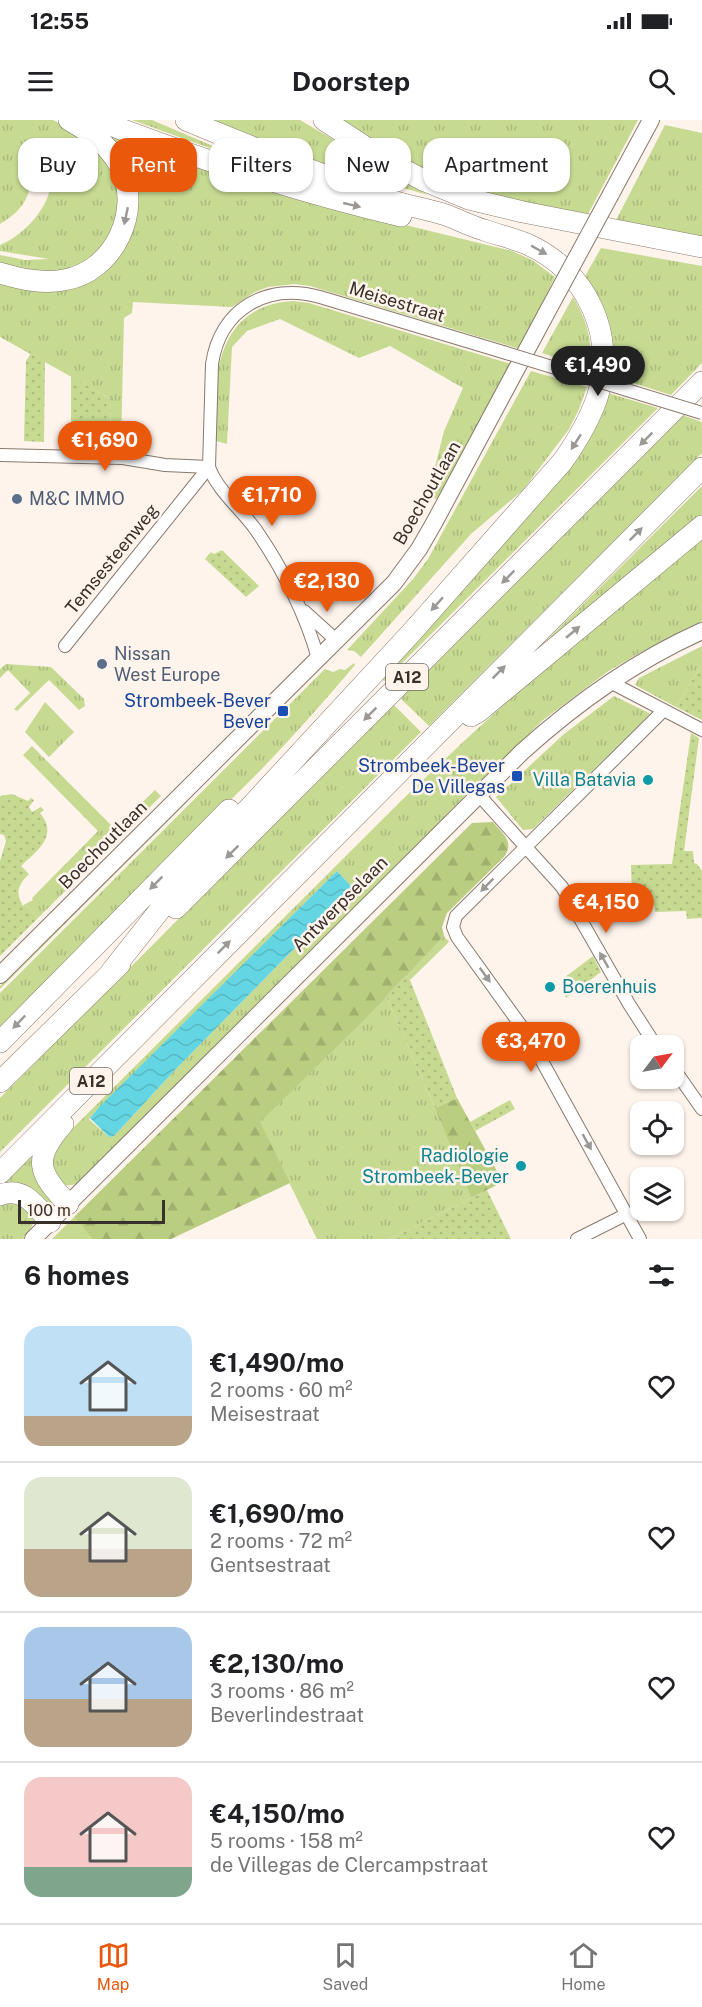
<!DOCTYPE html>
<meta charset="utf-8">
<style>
body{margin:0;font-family:"Public Sans",sans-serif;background:#f2f2f2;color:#202124;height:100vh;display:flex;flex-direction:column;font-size:22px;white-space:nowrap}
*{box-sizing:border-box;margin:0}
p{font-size:20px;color:#757577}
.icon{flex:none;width:33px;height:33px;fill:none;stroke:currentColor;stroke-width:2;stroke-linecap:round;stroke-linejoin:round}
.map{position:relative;height:1119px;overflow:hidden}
.drawer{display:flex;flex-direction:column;background:#fff;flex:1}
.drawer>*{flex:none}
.banner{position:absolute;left:18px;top:18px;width:666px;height:54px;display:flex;gap:12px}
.needle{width:39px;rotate:58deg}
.buttons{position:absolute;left:630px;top:915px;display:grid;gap:12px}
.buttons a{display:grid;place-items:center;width:54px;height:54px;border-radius:12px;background:#fff;box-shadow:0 2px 4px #0004;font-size:30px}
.scale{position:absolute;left:18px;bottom:15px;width:147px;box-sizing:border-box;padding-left:6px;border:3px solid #37302b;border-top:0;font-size:16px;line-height:21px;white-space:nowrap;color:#37302b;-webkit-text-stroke:4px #fff4ec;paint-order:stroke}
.price{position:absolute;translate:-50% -51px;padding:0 14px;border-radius:21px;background:#ea580c;color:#fff;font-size:20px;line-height:39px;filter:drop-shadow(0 2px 3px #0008)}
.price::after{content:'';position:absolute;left:50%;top:36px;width:18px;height:14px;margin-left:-9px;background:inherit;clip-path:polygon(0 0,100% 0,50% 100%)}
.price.selected{background:#222;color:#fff}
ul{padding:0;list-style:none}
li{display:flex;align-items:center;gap:18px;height:150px;padding:0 24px}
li+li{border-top:2px solid #e0e0e0}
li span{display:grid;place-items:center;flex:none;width:168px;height:120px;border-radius:18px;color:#555}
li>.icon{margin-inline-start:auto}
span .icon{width:72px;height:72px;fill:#fffc;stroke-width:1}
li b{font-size:26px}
h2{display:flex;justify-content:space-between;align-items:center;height:72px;padding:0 24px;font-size:26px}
.tag{padding:0 21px;border-radius:18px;background:#fff;box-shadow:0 2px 4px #0004;font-size:21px;line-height:54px}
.tag.selected{background:#ea580c;color:#fff}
.status{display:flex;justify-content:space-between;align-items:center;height:42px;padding:0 30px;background:#fff;direction:ltr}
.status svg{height:16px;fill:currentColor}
header{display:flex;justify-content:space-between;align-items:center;height:78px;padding:0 24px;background:#fff;font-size:27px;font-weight:700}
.tabs{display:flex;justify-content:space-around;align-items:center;height:84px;border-top:2px solid #e0e0e0;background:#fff;font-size:16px;color:#757577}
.tabs a{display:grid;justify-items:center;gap:3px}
.tabs .selected{color:#ea580c}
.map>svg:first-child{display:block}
.grass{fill:url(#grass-tufts);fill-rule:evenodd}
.forest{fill:url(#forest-firs)}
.park{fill:#c6da92}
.garden{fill:url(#garden-dots)}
.water{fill:url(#water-waves)}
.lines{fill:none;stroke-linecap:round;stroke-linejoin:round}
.street-casing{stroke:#88796c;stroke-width:14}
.secondary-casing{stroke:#88796c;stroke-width:18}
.highway-casing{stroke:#88796c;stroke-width:22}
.street{stroke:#fff;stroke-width:12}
.secondary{stroke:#fff;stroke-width:16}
.highway{stroke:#fff;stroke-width:21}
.street-bridge-casing{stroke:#88796c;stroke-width:14;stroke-linecap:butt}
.secondary-bridge-casing{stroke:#88796c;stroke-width:18;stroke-linecap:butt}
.street-bridge{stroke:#fff;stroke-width:12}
.secondary-bridge{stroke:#fff;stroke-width:16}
.oneway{fill:#9b9895}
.service-dot{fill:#5c6f8a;stroke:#fff4ec;stroke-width:2}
.transit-dot{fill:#1a4fb4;stroke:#fff4ec;stroke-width:2}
.culture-dot{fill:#0f9aa8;stroke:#fff4ec;stroke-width:2}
.labels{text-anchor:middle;stroke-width:5;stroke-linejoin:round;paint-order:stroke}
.shield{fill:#fff4ec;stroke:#736b65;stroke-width:1.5}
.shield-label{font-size:16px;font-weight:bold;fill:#37302b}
.street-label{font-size:18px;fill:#37302b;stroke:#fff4ec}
.service-label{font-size:18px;fill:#4e5e75;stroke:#fff4ec;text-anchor:start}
.transit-label{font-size:18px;fill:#164399;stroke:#fff4ec;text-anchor:end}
.culture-label{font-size:18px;fill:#0d838f;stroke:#fff4ec;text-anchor:end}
</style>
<div class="status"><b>12:55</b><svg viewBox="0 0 49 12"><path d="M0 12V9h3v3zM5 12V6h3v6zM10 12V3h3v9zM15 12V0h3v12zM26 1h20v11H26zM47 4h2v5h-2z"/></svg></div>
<header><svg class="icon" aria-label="menu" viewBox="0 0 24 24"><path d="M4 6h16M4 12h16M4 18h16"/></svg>Doorstep<svg class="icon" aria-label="search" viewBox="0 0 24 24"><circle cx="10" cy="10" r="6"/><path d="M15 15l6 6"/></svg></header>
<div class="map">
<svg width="702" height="1119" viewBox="0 0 702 1119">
<defs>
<pattern id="grass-tufts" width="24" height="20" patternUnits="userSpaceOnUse" patternTransform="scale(1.5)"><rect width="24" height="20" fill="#c6da92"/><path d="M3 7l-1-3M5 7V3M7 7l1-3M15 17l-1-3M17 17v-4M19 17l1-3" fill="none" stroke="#abbb7e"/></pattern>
<pattern id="forest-firs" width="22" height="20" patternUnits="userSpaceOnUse" patternTransform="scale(1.5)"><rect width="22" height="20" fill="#b9ce80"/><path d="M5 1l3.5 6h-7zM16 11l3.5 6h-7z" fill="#a0b16f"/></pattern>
<pattern id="garden-dots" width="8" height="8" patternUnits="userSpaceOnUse" patternTransform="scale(1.5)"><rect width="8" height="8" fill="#c6da92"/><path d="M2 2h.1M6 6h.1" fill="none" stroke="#abbb7e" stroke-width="1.8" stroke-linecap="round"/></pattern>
<pattern id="water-waves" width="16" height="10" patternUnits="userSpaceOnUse" patternTransform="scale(1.5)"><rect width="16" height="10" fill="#64d6e3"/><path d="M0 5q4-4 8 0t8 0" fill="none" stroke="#57b8c3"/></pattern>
</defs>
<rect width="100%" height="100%" fill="#fff4ec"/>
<path class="grass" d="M 0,0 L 53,0 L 74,11 L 109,42 L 120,80 L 110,118 L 81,146 L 56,153 L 0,145 L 0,135 L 25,140 L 49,139 L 0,131 L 0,125 C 23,116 51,87 51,60 C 52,55 48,47 46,42 L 37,43 C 29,72 29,87 0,104 Z
M 132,0 L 152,0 L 257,45 Z
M 204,0 L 300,0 L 428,75 L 306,41 Z
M 337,0 L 638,0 L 587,96 L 479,74 L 425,53 Z
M 665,5 L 702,13 L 702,120 L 614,104 Z
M 99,10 L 340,89 L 512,131 L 532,140 L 555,157 L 520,229 L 310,166 L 295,164 L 268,167 L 253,173 L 232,187 L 133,182 L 132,193 L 124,198 L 121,326 L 110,324 L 111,279 L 0,217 L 0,159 L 54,168 L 130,107 Z
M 601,128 L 702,146 L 702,243 L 671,275 L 611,256 L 599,179 L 585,156 Z
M 573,177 C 587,200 593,221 590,249 L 542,233 Z
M 293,181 L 309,183 L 514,245 L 448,367 L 436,379 L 427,376 L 425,369 L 429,371 L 444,311 L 463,268 L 390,226 L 359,238 L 280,199 L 247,211 L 232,227 L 227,324 L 216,321 C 212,259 215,186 293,181 Z
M 531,251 L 587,267 L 579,289 L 569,309 L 523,370 L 471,414 L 361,537 L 354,531 L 347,530 L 413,459 L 428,439 Z
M 608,273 L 658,288 L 384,561 L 380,557 Z
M 682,295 L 702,302 L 702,333 L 429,606 L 399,577 Z
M 702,366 L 702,396 L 546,525 L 544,523 Z
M 702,419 L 702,501 L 641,532 L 607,552 L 543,600 L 462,679 L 78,1064 L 64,1066 L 51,1055 L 54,1031 L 72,1009 L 402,680 L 463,622 L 522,568 ZM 337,751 L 351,766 L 348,774 L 174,951 L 114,1016 L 109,1017 L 92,1002 L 89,999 L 95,992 Z
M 702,526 L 702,544 L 676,587 L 635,565 L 639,558 Z
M 354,543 L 355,545 C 309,599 262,652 209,700 L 0,912 L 0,873 L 325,549 L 333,552 L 340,549 L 345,550 Z
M 6,544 L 51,547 L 84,579 L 85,586 L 79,590 L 49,560 L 17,591 L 14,589 L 30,573 L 8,550 L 0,558 L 0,549 Z
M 614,576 L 649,593 L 649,595 L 533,709 L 523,710 L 496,677 L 564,614 Z
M 45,582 L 74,612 L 49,637 L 25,612 Z
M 393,584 L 421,612 L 0,1032 L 0,978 Z
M 32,626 L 115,709 L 155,670 L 161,676 L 38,798 L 25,784 L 33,780 L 32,778 L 98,711 L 23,635 Z
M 187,680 L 188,681 L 0,869 L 0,866 Z
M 444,816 L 449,822 L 410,860 L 406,855 Z
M 386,876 L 435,988 L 471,1078 L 389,1119 L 317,1119 L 259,1002 Z
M 35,1023 L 55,1080 L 48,1087 L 0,1068 L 0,1064 Z
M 17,1079 L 34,1100 C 32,1108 28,1113 23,1119 L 0,1119 L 0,1081 Z"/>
<path class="forest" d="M 493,702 C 503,714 515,722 504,737 L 447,793 L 442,807 L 444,816 L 365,899 L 260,1002 L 290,1063 L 171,1119 L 92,1119 L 74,1097 L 472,703 Z
M 457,978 L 503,1062 L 471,1078 L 435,988 Z"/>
<path class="park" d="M 74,1097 L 92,1119 L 52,1119 Z"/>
<path class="garden" d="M 31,233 L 45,241 L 44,322 L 24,321 L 26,241 Z
M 71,256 L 111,279 L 110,324 L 71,322 Z
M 222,430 L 259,466 L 246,477 L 205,439 L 211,432 L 214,434 Z
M 702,544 L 702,600 L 676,587 Z
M 691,613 L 699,618 L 684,731 L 693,731 L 694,743 L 697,744 L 702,751 L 702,798 L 687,799 L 686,791 L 655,792 L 654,785 L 582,788 L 577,779 L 632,777 L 631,745 L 672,744 Z
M 12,674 L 28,681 L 31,678 L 34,680 L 29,687 L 32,692 L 41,687 L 44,690 L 40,693 C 59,716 37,731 21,746 L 29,754 C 18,765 15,772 23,786 L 25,784 L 38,798 L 0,836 L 0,741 L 6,721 L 4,715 L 0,714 L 0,676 Z
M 593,836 L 601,852 L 566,878 L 562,870 L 569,865 L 564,858 Z
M 406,855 L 410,860 L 457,978 L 435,988 L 386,876 Z
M 510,980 L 515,989 L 475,1011 L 470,1002 Z
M 487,1070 L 511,1119 L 389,1119 Z"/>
<path class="water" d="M 337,751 L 351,766 L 348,774 L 174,951 L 114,1016 L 109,1017 L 90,998 L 100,986 Z"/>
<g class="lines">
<defs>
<path id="street" d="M 0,335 L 123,338 L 165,345 L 209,347
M 304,491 L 336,520
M 65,526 L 209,347
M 318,538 C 305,493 282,448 256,410 C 241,389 217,370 209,347 L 212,244 C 220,189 267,162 320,177 L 503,232
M 610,562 L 702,610
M 478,674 L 562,767 L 629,884 L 656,926
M 674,949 L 702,989
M 577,1119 L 627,1094
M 640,1119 L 527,914 L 457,817 L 453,807 L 456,796 L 664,590"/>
<path id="secondary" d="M 611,74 L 651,0
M 0,855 L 394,463 L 419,429 L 434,403 L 546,194
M 33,1119 L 522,632 C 576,583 635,541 702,511"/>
<path id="highway" d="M 97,0 C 196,38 297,72 401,96
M 324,0 L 382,38 L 423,60 L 469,79 L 523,92 L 702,127
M 0,153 C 21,159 42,164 64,160 C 114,152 143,90 120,46 C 108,24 90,12 69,0
M 471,596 L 478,592 L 702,406
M 176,788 L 702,262
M 111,852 L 189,753 L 412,512 L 563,341 C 577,321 589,301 597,278 C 617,215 587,151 527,124 C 513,118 498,115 484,110 C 471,106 459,100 446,95 C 427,89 408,86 389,80 C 369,73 349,65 329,57 C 281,39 234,20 186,0
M 0,922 L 229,690
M 0,962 L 120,844
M 63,1004 C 32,1039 38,1053 68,1084
M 0,1053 L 702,348
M 0,1075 C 24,1066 36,1086 50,1102"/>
</defs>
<use href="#street" class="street-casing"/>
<use href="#secondary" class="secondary-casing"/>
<use href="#highway" class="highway-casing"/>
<use href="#street" class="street"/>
<use href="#secondary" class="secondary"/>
<use href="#highway" class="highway"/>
<defs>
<path id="street-bridge" d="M 503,232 L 702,293"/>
<path id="secondary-bridge" d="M 546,194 L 611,74"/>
</defs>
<use href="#street-bridge" class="street-bridge-casing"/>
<use href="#secondary-bridge" class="secondary-bridge-casing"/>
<use href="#street-bridge" class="street-bridge"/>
<use href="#secondary-bridge" class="secondary-bridge"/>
</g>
<defs><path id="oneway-solid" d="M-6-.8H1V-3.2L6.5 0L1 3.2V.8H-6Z" transform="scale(1.5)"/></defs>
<g class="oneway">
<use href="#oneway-solid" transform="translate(352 85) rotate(13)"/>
<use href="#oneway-solid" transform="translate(126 96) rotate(102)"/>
<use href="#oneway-solid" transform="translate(539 130) rotate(29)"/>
<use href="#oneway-solid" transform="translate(646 319) rotate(135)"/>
<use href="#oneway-solid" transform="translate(576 322) rotate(123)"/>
<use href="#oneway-solid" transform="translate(636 414) rotate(-45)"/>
<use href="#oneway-solid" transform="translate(508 457) rotate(135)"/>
<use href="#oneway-solid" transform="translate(437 484) rotate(132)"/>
<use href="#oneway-solid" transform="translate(573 512) rotate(-40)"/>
<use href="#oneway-solid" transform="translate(499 552) rotate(-45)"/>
<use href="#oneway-solid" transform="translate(370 594) rotate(135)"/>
<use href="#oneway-solid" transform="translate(232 732) rotate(135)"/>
<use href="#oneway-solid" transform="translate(156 763) rotate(135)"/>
<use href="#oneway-solid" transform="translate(487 765) rotate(135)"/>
<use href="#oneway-solid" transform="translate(224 827) rotate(-45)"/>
<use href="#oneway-solid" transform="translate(604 840) rotate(-120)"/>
<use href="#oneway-solid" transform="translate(485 855) rotate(54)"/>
<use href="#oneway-solid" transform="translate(19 902) rotate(134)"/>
<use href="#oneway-solid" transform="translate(587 1022) rotate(61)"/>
</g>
<g class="service-dot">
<circle cx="17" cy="379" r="6"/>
<circle cx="102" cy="544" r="6"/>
</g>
<g class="transit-dot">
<rect x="277" y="585" width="12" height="12" rx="3"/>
<rect x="511" y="650" width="12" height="12" rx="3"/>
</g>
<g class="culture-dot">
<circle cx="648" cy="660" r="6"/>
<circle cx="550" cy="867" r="6"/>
<circle cx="521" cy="1046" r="6"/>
</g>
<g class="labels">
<g class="shield">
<rect x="386" y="544" width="42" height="26" rx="4.5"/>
<rect x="70" y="948" width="42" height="26" rx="4.5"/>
</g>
<g class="shield-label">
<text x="407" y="563">A12</text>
<text x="91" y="967">A12</text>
</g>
<g class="street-label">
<text transform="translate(397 182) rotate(17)" y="6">Meisestraat</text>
<text transform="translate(427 373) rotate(-60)" y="6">Boechoutlaan</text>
<text transform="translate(112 439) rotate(-51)" y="6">Temsesteenweg</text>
<text transform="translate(103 725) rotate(-45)" y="6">Boechoutlaan</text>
<text transform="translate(340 784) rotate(-45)" y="6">Antwerpselaan</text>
</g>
<g class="service-label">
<text x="29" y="385">M&amp;C IMMO</text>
<text x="114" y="540">Nissan<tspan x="114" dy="21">West Europe</tspan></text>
</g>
<g class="transit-label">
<text x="271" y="587">Strombeek-Bever<tspan x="271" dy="21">Bever</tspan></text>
<text x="505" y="652">Strombeek-Bever<tspan x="505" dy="21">De Villegas</tspan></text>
</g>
<g class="culture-label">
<text x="636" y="666">Villa Batavia</text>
<text x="562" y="873" text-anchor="start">Boerenhuis</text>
<text x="509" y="1042">Radiologie<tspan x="509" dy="21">Strombeek-Bever</tspan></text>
</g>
</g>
</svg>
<div class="buttons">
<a><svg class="needle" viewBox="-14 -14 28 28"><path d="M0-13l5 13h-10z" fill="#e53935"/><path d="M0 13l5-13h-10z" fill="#757577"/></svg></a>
<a><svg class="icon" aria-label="locate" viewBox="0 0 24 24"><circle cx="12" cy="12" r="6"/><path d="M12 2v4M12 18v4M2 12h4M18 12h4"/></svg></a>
<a><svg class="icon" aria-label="layers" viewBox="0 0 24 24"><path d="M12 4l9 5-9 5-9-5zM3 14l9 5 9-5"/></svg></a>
</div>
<div class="scale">100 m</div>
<b class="price selected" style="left:598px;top:277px">€1,490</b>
<b class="price" style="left:105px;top:352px">€1,690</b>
<b class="price" style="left:272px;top:407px">€1,710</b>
<b class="price" style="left:327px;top:493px">€2,130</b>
<b class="price" style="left:606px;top:814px">€4,150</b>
<b class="price" style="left:531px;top:953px">€3,470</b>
<div class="banner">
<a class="tag">Buy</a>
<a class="tag selected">Rent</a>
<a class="tag">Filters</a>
<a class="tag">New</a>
<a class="tag">Apartment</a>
</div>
</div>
<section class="drawer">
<h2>6 homes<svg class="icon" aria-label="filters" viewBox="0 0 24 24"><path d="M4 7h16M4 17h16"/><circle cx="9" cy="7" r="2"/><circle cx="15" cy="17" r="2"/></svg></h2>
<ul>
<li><span style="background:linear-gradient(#bfe0f5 75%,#b9a48a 0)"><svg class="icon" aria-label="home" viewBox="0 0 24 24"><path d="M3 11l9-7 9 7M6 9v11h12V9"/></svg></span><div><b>€1,490/mo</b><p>2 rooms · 60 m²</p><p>Meisestraat</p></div><svg class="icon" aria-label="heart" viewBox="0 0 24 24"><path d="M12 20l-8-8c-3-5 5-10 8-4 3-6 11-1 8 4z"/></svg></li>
<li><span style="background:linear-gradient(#dfe7d0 60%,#b9a48a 0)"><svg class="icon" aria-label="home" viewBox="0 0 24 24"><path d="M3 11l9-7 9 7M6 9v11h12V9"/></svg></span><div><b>€1,690/mo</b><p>2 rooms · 72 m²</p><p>Gentsestraat</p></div><svg class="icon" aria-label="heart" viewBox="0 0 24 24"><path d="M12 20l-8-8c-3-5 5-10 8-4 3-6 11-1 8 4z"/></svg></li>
<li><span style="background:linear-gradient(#a9c7e8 60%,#b9a48a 0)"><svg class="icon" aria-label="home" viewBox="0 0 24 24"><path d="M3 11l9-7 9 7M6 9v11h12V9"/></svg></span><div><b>€2,130/mo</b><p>3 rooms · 86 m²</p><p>Beverlindestraat</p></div><svg class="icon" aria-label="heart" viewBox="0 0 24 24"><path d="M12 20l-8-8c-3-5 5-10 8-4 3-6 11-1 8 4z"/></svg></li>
<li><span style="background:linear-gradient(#f6c9c9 75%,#7fa58c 0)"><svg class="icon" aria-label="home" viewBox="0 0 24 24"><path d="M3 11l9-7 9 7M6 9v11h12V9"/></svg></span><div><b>€4,150/mo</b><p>5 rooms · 158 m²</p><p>de Villegas de Clercampstraat</p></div><svg class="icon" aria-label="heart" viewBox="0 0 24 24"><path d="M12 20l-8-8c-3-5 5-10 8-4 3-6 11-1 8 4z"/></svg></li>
</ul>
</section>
<nav class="tabs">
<a class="selected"><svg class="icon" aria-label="map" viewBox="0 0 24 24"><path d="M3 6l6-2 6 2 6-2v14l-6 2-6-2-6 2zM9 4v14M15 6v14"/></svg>Map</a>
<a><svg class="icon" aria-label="saved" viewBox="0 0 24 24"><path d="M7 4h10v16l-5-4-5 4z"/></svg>Saved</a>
<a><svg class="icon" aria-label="home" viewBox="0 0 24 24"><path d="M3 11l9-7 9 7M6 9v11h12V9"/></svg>Home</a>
</nav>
